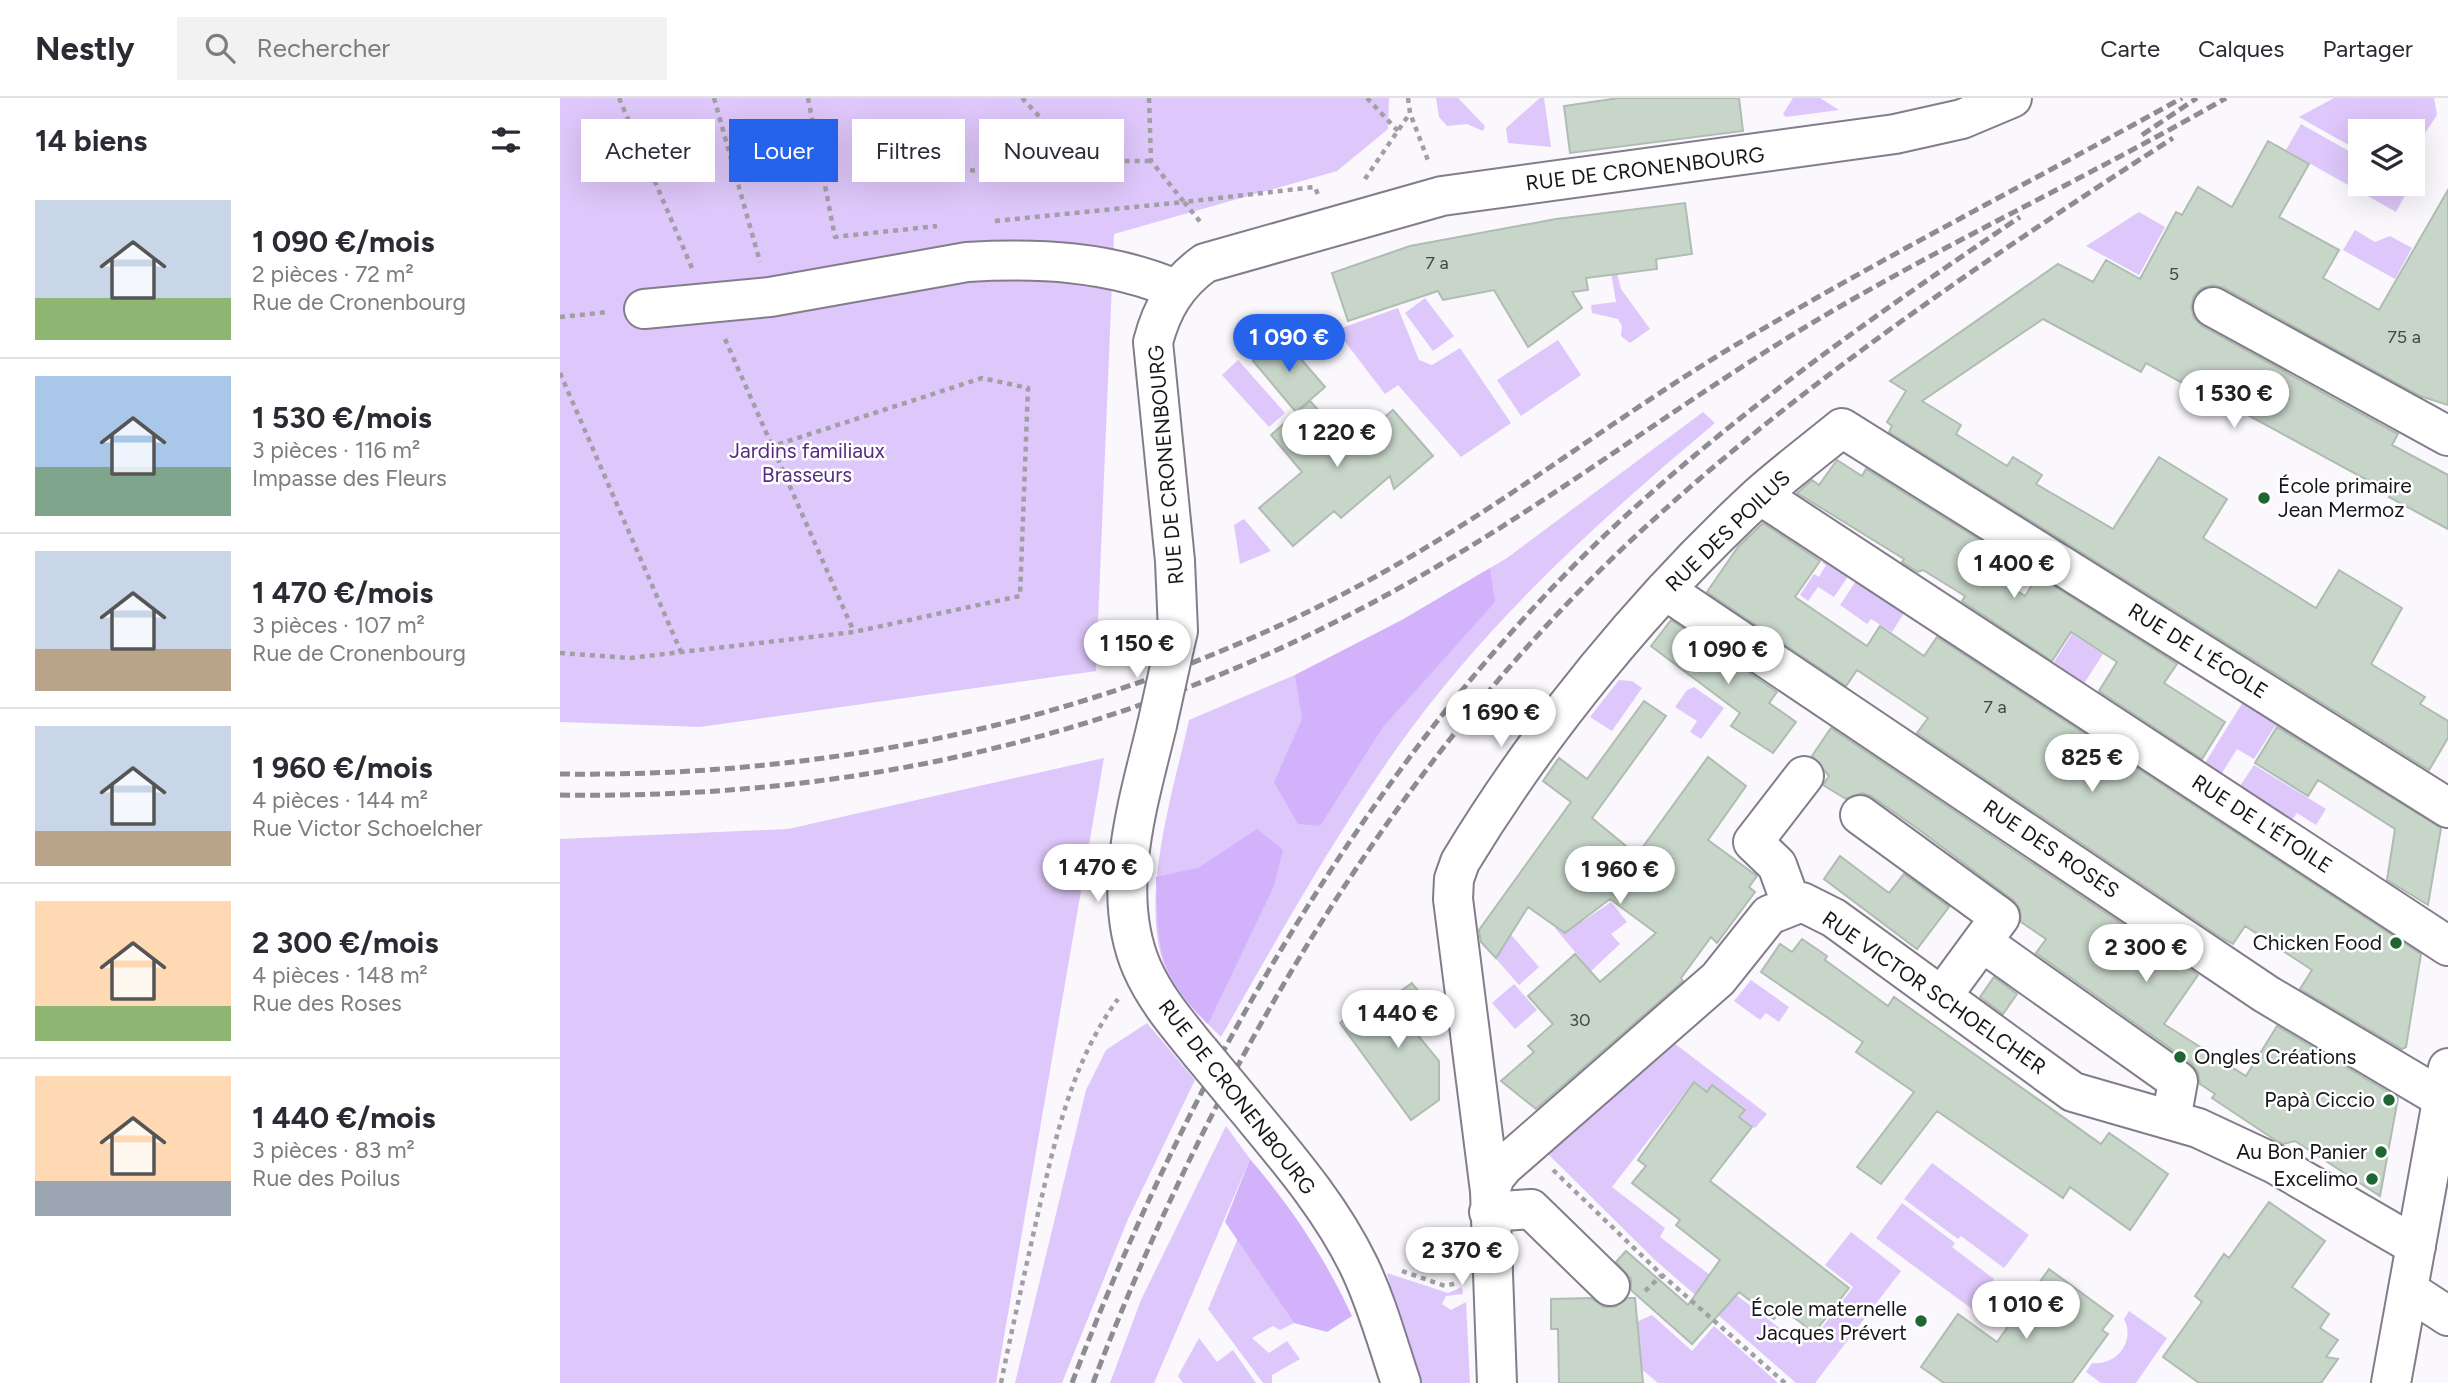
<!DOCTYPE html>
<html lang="fr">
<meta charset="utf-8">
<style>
body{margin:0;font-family:Figtree,sans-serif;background:#f2f2f3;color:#2b2b33;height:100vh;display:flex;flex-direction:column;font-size:26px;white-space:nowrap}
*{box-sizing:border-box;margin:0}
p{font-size:23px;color:#7c7c81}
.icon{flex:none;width:38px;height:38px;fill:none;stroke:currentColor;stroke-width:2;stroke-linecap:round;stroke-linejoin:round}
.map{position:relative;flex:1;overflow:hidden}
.panel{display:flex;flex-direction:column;background:#fff;width:560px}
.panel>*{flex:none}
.hud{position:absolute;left:21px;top:21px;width:665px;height:63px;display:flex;gap:14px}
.fabs{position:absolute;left:1788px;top:21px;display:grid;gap:14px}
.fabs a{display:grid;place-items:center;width:77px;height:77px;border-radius:0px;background:#fff;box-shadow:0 7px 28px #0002;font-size:35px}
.price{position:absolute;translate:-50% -60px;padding:0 16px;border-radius:24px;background:#fff;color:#222;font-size:23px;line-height:46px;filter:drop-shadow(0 2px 4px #0008)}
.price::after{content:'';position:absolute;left:50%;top:42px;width:21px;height:16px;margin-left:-10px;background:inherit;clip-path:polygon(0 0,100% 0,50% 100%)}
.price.on{background:#2563eb;color:#fff}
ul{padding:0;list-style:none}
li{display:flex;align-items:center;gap:21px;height:175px;padding:0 35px}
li+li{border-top:2px solid #e1e1e2}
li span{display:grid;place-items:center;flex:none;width:196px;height:140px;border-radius:0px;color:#555}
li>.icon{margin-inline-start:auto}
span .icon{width:84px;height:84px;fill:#fffc;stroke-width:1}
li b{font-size:30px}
h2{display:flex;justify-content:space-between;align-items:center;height:84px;padding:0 35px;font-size:30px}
.tag{padding:0 24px;border-radius:0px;background:#fff;box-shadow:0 7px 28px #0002;font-size:24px;line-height:63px}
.tag.on{background:#2563eb;color:#fff}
header{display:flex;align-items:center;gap:42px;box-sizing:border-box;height:98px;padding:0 35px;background:#fff;border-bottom:2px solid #e1e1e2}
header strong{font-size:33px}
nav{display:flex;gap:38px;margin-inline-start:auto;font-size:24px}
.search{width:490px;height:63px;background:#f2f2f3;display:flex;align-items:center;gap:18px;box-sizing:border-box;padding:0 24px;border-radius:0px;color:#7c7c81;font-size:26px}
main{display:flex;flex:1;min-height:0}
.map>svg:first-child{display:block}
.green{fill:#dec7fa}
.forest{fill:#d3b2fc}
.building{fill:#c8d6ca;stroke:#afbcb1;stroke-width:2}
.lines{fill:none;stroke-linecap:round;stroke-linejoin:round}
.minor-casing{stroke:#837d8b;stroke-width:42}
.major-casing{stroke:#837d8b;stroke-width:42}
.path{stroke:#a19fa4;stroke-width:4.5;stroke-dasharray:5 5;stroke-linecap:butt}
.minor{stroke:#fff;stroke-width:38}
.major{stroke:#fff;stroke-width:38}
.rail{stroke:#8e8b91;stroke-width:5;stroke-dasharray:10 5;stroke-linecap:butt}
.minor-bridge-casing{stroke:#837d8b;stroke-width:42;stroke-linecap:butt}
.minor-bridge{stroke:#fff;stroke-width:38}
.poi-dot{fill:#1e6734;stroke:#fff;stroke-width:2.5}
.labels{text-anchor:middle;stroke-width:5;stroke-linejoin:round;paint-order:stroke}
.number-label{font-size:18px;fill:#444647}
.street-label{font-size:21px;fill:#18161b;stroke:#fff}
.park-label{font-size:21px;fill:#582c80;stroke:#fff}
.poi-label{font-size:21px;fill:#18161b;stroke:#fff;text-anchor:end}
</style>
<header>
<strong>Nestly</strong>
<div class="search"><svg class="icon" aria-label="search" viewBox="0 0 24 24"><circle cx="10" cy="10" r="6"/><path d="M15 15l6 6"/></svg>Rechercher</div>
<nav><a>Carte</a><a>Calques</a><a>Partager</a></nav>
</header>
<main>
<section class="panel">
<h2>14 biens<svg class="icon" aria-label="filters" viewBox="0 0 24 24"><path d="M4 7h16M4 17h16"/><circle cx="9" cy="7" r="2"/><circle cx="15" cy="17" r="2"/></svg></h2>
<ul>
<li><span style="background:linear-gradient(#c9d6e8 70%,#8fb573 0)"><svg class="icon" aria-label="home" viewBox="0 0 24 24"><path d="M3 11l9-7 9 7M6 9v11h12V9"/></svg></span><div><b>1 090 €/mois</b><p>2 pièces · 72 m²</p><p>Rue de Cronenbourg</p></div></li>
<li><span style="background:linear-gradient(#a9c7e8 65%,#7fa58c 0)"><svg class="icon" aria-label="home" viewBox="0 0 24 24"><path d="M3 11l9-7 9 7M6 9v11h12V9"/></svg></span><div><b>1 530 €/mois</b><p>3 pièces · 116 m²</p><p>Impasse des Fleurs</p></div></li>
<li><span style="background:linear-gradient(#c9d6e8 70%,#b9a48a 0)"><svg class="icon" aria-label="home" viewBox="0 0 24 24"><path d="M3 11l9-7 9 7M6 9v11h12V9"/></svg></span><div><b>1 470 €/mois</b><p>3 pièces · 107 m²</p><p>Rue de Cronenbourg</p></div></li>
<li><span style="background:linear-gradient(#c9d6e8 75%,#b9a48a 0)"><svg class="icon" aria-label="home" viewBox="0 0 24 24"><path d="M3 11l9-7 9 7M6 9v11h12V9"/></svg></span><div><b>1 960 €/mois</b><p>4 pièces · 144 m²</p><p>Rue Victor Schoelcher</p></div></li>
<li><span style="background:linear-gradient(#ffd9b3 75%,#8fb573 0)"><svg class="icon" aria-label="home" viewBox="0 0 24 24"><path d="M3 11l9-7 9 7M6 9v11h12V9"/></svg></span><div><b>2 300 €/mois</b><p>4 pièces · 148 m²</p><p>Rue des Roses</p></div></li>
<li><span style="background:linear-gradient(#ffd9b3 75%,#9aa5b1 0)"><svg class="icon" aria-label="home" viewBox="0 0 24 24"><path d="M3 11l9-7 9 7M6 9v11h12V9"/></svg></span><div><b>1 440 €/mois</b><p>3 pièces · 83 m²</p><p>Rue des Poilus</p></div></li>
</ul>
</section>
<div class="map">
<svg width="1888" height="1285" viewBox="0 0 1888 1285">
<rect width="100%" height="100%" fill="#faf7fd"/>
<path class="green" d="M 0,0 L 829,0 L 828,31 L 777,73 L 554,136 L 536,573 L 140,629 L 0,624 Z
M 876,0 L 898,0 L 925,28 L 923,33 L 907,26 L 887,28 L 879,19 Z
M 980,0 L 984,0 L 991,49 L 948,45 L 946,30 Z
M 1233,0 L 1260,0 L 1279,12 L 1226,19 L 1223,16 Z
M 1774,0 L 1874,0 L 1877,17 L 1860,43 L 1853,39 L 1853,33 L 1837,29 L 1834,33 L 1801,33 L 1801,54 L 1739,19 Z
M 1741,26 L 1801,60 L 1801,86 L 1850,88 L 1836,114 L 1726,52 Z
M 1579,114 L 1605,129 L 1579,177 L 1526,148 Z
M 1795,132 L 1815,144 L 1830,138 L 1852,150 L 1835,181 L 1783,152 Z
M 1051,175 L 1057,175 L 1061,191 L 1090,231 L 1070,245 L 1061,238 L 1062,228 L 1058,221 L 1032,215 L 1031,207 L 1056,204 Z
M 865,200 L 894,238 L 873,253 L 845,215 Z
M 838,210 L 859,262 L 872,267 L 900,250 L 951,325 L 901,359 L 838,287 L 825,296 L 776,232 Z
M 998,242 L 1021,277 L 961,318 L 937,282 Z
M 678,262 L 725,315 L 709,329 L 662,277 Z
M 1143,314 L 1155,325 C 1038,423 926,525 837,650 C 772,742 717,841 661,939 C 642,920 621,902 609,878 C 575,811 614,691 629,622 L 735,577 L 842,522 L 947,460 Z
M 684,421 L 711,453 L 680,466 L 674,427 Z
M 1265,461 L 1289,477 L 1274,499 L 1258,489 L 1248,503 L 1240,497 L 1254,476 L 1259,479 L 1266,467 L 1262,465 Z
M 1296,483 L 1344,515 L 1332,534 L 1311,521 L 1307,526 L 1280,507 Z
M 1512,536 L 1543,556 L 1523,587 L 1492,567 Z
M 1059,582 L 1072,583 L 1082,590 L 1052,633 L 1030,619 Z
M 1134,589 L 1164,610 L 1141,641 L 1130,634 L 1137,623 L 1115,609 L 1127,592 Z
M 1683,604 L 1730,633 L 1728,636 L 1715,628 L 1694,661 L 1677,651 L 1662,675 L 1645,665 Z
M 544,660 L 436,1285 L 0,1285 L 0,741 L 228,731 Z
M 1694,667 L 1766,711 L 1756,727 L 1737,715 L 1732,722 L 1680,688 Z
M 1051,804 L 1067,824 L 1051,836 L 1060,846 L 1031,873 L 995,830 L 1017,815 L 1023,823 Z
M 946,831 L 979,869 L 959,887 L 930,854 Z
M 1191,882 L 1229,909 L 1219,924 L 1206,915 L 1200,922 L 1174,903 Z
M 954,886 L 977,912 L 955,931 L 932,905 Z
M 587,925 L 635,982 L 568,1121 L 502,1285 L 455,1285 L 526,992 L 546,952 Z
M 1114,945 L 1207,1016 L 1195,1030 L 1181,1019 L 1186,1011 L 1152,986 L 1147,993 L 1134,983 L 1052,1089 L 1105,1130 L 1100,1139 L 1221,1231 L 1218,1235 L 1232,1246 L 1240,1236 L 1251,1244 L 1293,1189 L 1265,1167 L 1291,1134 L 1341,1173 L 1255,1285 L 1236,1285 L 1094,1161 L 988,1056 Z
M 666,1028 L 690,1061 L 594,1285 L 550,1285 L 581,1202 Z
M 1372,1065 L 1469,1137 L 1444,1170 L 1401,1138 L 1398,1141 L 1344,1101 Z
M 1342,1105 L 1395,1145 L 1392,1149 L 1434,1181 L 1412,1211 L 1316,1140 Z
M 678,1140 L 734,1225 L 720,1232 L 713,1228 L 692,1240 L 709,1255 L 727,1243 L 740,1261 L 712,1277 L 712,1285 L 703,1285 L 648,1211 Z
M 827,1175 L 888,1195 L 902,1189 L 903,1196 L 886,1198 L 882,1206 L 891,1212 L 906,1204 L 910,1285 L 862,1285 L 834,1206 Z
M 1569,1213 L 1607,1240 L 1576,1285 L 1541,1285 L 1526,1274 L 1532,1265 C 1556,1268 1576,1244 1564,1221 Z
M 1092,1217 L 1132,1253 L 1154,1228 L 1218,1285 L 1098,1285 L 1073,1264 L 1074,1225 Z
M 639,1240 L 657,1264 L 673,1252 L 696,1285 L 623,1285 L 618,1278 Z"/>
<path class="forest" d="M 930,470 L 935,504 L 823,629 L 760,728 L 738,726 L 714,684 L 742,621 L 735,577 L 842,522 Z
M 697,731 L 723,752 L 714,788 L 648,926 C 596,873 598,850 596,779 L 638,770 Z
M 690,1061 C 732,1110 765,1160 792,1218 L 767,1234 L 734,1225 L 665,1124 Z"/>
<path class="building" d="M 1059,0 L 1179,0 L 1183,33 L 1010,55 L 1004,8 Z
M 1708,43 L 1749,66 L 1719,119 L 1779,152 L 1763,180 L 1819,212 L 1888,92 L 1888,307 L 1860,298 L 1664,190 L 1653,187 L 1642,190 L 1634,198 L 1631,209 L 1634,220 L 1642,228 L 1838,336 L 1832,347 L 1888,377 L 1888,431 L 1829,399 L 1831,395 L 1651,297 L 1650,300 L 1586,265 L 1581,274 L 1483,221 L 1362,303 L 1401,327 L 1396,336 L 1447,368 L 1453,359 L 1482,377 L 1476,386 L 1553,431 L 1599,359 L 1667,401 L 1643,440 L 1756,510 L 1779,472 L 1842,510 L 1811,566 L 1865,599 L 1860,606 L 1888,623 L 1888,640 L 1869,672 L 1329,334 L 1332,328 L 1327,324 L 1346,293 L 1330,283 L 1498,166 L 1533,184 L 1546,162 L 1580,181 L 1616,114 L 1622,117 L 1638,89 L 1672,109 Z
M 1125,105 L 1132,156 L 1096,161 L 1097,171 L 1026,180 L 1028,192 L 1012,194 L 1022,210 L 968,249 L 934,192 L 883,202 L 878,193 L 788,223 L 772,175 L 850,148 L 996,121 Z
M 722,239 L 765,289 L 736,314 L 693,263 Z
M 750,303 L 791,348 L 805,336 L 821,354 L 812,330 L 833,312 L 873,358 L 834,391 L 830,378 L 781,420 L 774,413 L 733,448 L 699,410 L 742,374 L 711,337 Z
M 1277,362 L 1302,378 L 1306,371 L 1423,444 L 1411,463 L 1465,498 L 1478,478 L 1617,566 L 1604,585 L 1665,624 L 1642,661 L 1539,593 L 1557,564 L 1511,534 L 1492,563 L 1402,503 L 1405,498 L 1363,472 L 1358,474 L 1342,464 L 1344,461 L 1237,395 L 1252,382 L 1259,387 Z
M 1203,425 L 1260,463 L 1235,499 L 1307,548 L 1320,528 L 1364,558 L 1377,539 L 1861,856 L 1846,949 L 1842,951 L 1740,891 L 1752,872 L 1685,828 L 1673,846 L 1662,840 L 1357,635 L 1368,620 L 1297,572 L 1286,588 L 1147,494 L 1178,449 Z
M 1111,522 L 1217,594 L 1209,605 L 1236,624 L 1213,655 L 1171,628 L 1180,615 L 1091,548 Z
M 1084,603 L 1106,618 L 1032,720 L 1077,757 L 1148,659 L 1186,688 L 1148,742 L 1197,778 L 1189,789 L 1195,794 L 1157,845 L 1151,839 L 1121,880 L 1123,883 L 976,1011 L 941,983 L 974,954 L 968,948 L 993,926 L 968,898 L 1015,856 L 1040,884 L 1096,835 L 1050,801 L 1005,835 L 968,809 L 936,860 L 921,844 L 919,832 L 1011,704 L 983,683 L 999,660 L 1027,681 Z
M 1717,629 L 1881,730 L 1868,807 L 1827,782 L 1835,731 L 1758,682 L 1748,698 L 1695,665 Z
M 1271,630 L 1638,877 L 1604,926 L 1686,978 L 1717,928 L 1838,1000 L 1820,1098 L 1735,1043 L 1723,1046 L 1715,1042 L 1652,1000 L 1655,996 L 1640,986 L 1638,974 L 1631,965 L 1476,855 L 1486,841 L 1461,824 L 1460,811 L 1453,802 L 1358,731 L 1311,698 L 1302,695 L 1286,701 L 1263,687 L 1269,678 L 1252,658 Z
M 1280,758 L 1329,795 L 1344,776 L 1389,809 L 1357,851 L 1264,781 Z
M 1242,841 L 1267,858 L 1265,862 L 1328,908 L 1334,899 L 1541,1046 L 1549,1035 L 1608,1076 L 1570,1132 L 1510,1089 L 1503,1100 L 1377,1013 L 1321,1086 L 1297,1069 L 1354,994 L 1296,954 L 1303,944 L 1201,874 L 1220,846 L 1232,854 Z
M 1434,879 L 1457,896 L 1443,916 L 1420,899 Z
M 852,885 L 870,908 L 847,924 L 879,963 L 879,1002 L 851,1022 L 780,925 L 802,909 L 808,917 Z
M 1134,984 L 1147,994 L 1152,987 L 1185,1012 L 1179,1019 L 1192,1029 L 1150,1083 L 1289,1190 L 1254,1235 L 1222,1210 L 1214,1221 L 1179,1194 L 1132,1246 L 1071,1192 L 1071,1181 L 1056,1164 L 1066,1153 L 1128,1207 L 1160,1162 L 1116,1127 L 1120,1122 L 1072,1085 L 1086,1068 L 1078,1062 Z
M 1709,1104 L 1765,1143 L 1732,1189 L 1769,1216 L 1760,1230 L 1778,1242 L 1766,1259 L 1778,1261 L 1761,1285 L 1639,1285 L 1603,1259 L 1642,1204 L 1635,1198 L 1664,1156 L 1669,1160 Z
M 1489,1171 L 1553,1218 L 1542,1232 L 1548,1236 L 1512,1285 L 1384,1285 L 1361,1269 L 1398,1216 L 1437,1244 Z
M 1031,1200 L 1044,1209 L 1055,1209 L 1068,1200 L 1075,1200 L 1083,1285 L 999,1285 L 998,1231 L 991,1231 L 991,1201 Z"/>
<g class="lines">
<defs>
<path id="minor" d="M 1653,209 L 1888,338
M 84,211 L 210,199 L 407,164 C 479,160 549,163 615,191
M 1200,397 L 1888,848
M 1105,492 L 1706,896 L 1883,1001
M 614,550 L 618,533 L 615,463 L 593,244 C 602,210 616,186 645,165 L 882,98 L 1335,36 L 1402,21 L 1452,0
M 597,627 C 579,703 549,794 582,870 C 596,902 619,928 640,954
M 1300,717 L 1440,819 L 1382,898
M 1232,808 L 1217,767 L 1193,744 L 1244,678
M 1422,844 L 1618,983 L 1611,1022
M 684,1007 C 726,1058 770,1108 799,1168 C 817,1205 828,1247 841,1285
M 930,1093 L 935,1079 L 944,1068 L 1158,881 L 1209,817 L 1242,804 L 1274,820 L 1513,994 L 1638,1030 L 1715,1066 L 1856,1148
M 929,1114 L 971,1111 L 1050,1188
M 1848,1192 L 1888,1218
M 937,1285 L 930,1093 L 893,801 L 894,781 L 900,764 C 979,633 1087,501 1200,397 C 1226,374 1255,352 1282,330 L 1888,710"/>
<path id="major" d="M 1831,1285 L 1888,970"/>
</defs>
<use href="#minor" class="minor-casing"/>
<use href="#major" class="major-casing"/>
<path class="path" d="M 59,0 L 132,170
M 154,0 L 200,164
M 248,0 L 275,139 L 377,128
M 462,0 L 521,63 L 591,63
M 589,0 L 591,63 L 624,104 L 755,89 L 758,97
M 807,0 L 838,33
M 848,0 L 850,15 L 869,65
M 390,71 C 446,75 454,76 495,36
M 805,81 L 850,15
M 435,123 L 624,104 L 642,126
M 0,219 L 48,214
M 165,241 L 294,534
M 0,275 L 121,554
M 0,555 L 70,560 L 294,534 L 460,498 L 468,290 L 422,280 L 213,348
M 993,1072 L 1102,1177 L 1225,1285
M 842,1173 L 885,1188 L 897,1185
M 1085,1193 L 1102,1177
M 441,1285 C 452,1231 464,1178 476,1124 C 494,1047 510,966 558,901"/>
<use href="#minor" class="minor"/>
<use href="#major" class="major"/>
<path class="rail" d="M 1582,37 L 1637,0
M 0,676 C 300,680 591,611 850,459 C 966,391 1073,307 1189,239 C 1331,155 1478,80 1622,0
M 0,697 C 319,702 606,629 881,466 C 1000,396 1111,312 1229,239 C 1370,152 1522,83 1666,0
M 512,1285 C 627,982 809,662 1045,437 C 1172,317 1316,216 1460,119
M 533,1285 C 649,981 827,674 1064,449 C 1230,292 1422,164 1613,40"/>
<defs>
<path id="minor-bridge" d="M 597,627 L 614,550
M 640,954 L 684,1007"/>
</defs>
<use href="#minor-bridge" class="minor-bridge-casing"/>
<use href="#minor-bridge" class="minor-bridge"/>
</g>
<g class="poi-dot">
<circle cx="1704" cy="400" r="7"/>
<circle cx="1836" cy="845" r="7"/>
<circle cx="1620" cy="959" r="7"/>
<circle cx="1829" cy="1002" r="7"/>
<circle cx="1821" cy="1054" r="7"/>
<circle cx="1812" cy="1081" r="7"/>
<circle cx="1361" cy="1223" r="7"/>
</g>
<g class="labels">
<g class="number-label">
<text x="877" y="171">7 a</text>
<text x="1614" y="182">5</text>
<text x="1844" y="245">75 a</text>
<text x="1435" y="615">7 a</text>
<text x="1020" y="928">30</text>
</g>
<g class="street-label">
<text transform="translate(1085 71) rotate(-7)" y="7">RUE DE CRONENBOURG</text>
<text transform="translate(606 367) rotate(-95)" y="7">RUE DE CRONENBOURG</text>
<text transform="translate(1168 433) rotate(-44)" y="7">RUE DES POILUS</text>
<text transform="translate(1638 553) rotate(32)" y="7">RUE DE L'ÉCOLE</text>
<text transform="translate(1702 726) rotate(33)" y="7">RUE DE L'ÉTOILE</text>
<text transform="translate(1491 751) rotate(34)" y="7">RUE DES ROSES</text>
<text transform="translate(1374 895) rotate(35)" y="7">RUE VICTOR SCHOELCHER</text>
<text transform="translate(677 999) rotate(52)" y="7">RUE DE CRONENBOURG</text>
</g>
<g class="park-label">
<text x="247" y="360">Jardins familiaux<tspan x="247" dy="24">Brasseurs</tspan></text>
</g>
<g class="poi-label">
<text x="1718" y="395" text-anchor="start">École primaire<tspan x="1718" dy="24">Jean Mermoz</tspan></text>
<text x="1822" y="852">Chicken Food</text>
<text x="1634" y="966" text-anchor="start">Ongles Créations</text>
<text x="1815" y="1009">Papà Ciccio</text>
<text x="1807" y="1061">Au Bon Panier</text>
<text x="1798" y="1088">Excelimo</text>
<text x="1347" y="1218">École maternelle<tspan x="1347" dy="24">Jacques Prévert</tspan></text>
</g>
</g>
</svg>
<div class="fabs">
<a><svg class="icon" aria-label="layers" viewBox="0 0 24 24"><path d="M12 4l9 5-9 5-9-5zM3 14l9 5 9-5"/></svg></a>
</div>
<b class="price on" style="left:729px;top:276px">1 090 €</b>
<b class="price" style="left:1674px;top:332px">1 530 €</b>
<b class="price" style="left:777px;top:371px">1 220 €</b>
<b class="price" style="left:1454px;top:502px">1 400 €</b>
<b class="price" style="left:577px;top:582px">1 150 €</b>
<b class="price" style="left:1168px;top:588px">1 090 €</b>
<b class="price" style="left:941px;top:651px">1 690 €</b>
<b class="price" style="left:1532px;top:696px">825 €</b>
<b class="price" style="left:538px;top:806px">1 470 €</b>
<b class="price" style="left:1060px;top:808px">1 960 €</b>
<b class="price" style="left:1586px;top:886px">2 300 €</b>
<b class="price" style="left:838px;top:952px">1 440 €</b>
<b class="price" style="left:902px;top:1189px">2 370 €</b>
<b class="price" style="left:1466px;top:1243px">1 010 €</b>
<div class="hud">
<a class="tag">Acheter</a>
<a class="tag on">Louer</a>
<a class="tag">Filtres</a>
<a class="tag">Nouveau</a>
</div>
</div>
</main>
